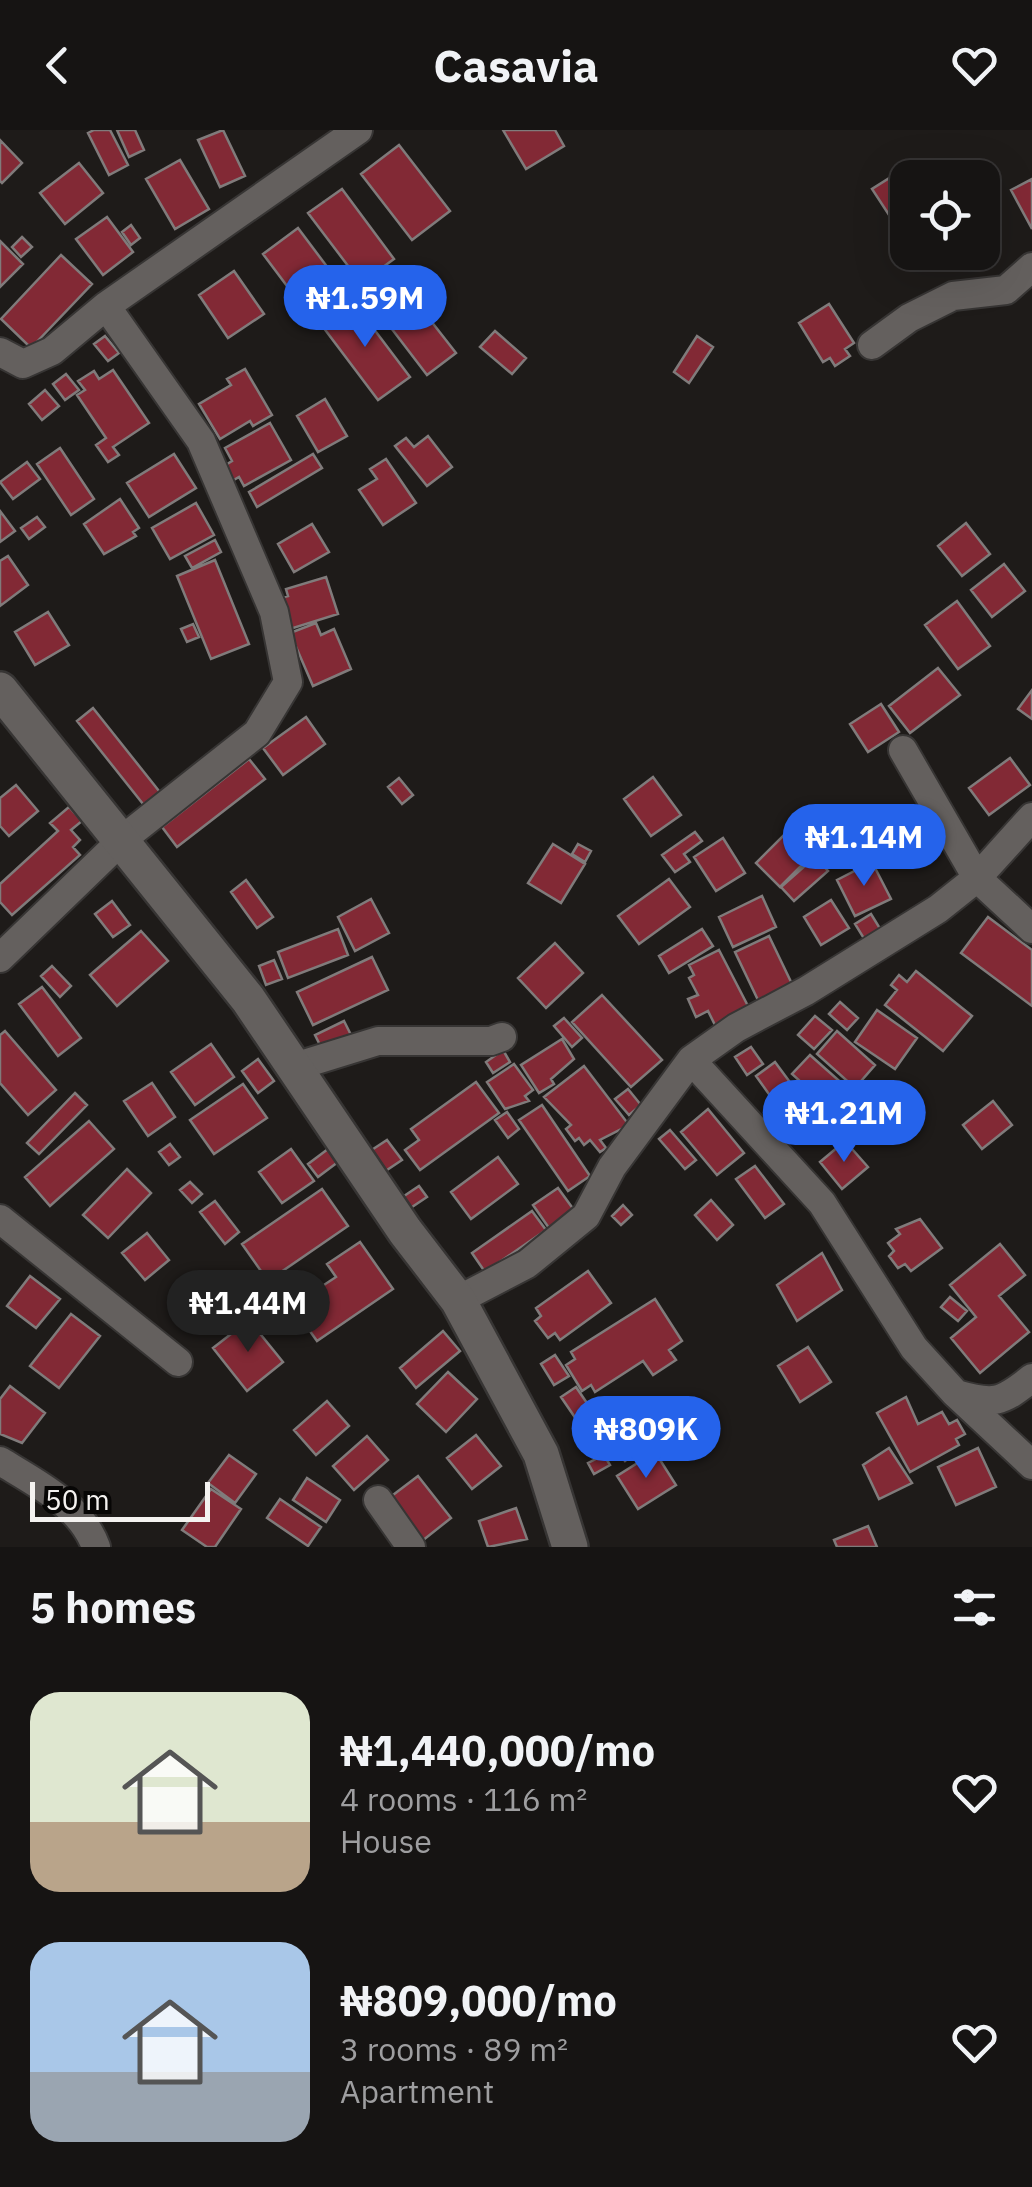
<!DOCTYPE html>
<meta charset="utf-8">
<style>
body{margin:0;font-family:"IBM Plex Sans",sans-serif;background:#232121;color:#f1f3f6;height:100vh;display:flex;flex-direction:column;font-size:38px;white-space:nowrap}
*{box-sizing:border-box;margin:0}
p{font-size:32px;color:#9e9ea0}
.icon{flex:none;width:55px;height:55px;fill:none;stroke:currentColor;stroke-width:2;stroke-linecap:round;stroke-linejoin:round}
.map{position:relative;height:1417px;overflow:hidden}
.details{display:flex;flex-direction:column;background:#161413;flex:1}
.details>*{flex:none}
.tools{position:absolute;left:890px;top:30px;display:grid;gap:20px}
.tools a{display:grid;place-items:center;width:110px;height:110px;border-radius:20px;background:#161413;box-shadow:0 10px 40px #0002,0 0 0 2px #353333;font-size:50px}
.scale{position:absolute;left:30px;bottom:25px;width:180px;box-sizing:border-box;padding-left:10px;border:5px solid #f4f2f0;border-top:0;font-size:28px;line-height:35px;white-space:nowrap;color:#f4f2f0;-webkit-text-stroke:8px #070605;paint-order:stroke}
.price{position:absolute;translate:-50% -85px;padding:0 22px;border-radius:35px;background:#2563eb;color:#fff;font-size:32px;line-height:65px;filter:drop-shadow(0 2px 5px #0008)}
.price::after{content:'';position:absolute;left:50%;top:60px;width:30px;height:22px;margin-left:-15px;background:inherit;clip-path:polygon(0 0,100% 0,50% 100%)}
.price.current{background:#222;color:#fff}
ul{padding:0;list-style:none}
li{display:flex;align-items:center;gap:30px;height:250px;padding:0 30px}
li span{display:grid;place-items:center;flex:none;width:280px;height:200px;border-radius:30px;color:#555}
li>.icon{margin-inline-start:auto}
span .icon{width:120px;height:120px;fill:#fffc;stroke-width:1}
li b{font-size:42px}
h2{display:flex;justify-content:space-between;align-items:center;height:120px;padding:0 30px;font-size:42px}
header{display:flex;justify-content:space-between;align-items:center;height:130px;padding:0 30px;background:#161413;font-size:45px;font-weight:700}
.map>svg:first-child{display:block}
.building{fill:#822935;stroke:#807b7b;stroke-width:2.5}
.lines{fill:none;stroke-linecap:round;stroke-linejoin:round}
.minor-casing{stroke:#373534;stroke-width:32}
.tertiary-casing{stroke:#373534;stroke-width:40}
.minor{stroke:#64605e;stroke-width:28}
.tertiary{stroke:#64605e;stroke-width:35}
</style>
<header><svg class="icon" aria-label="back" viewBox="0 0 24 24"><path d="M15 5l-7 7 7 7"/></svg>Casavia<svg class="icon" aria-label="heart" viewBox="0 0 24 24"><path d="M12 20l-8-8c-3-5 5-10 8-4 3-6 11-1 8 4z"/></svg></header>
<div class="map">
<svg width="1032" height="1417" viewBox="0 0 1032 1417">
<rect width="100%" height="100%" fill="#1e1b19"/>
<path class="building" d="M 94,0 L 110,0 L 128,35 L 109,45 L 88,3 Z
M 117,0 L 135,0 L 144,20 L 129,27 Z
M 223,0 L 245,46 L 220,57 L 198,10 Z
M 503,0 L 555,0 L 564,16 L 526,39 Z
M 0,10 L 22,33 L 2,53 L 0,51 Z
M 399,15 L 450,81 L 412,110 L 361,44 Z
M 180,30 L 209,79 L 175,99 L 146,49 Z
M 918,30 L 923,37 L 931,32 L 941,48 L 908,48 L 908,82 L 893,91 L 872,59 Z
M 79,33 L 103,63 L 65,94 L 40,63 Z
M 1032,49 L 1032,99 L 1011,60 Z
M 342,59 L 394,129 L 361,153 L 308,83 Z
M 107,87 L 133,122 L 103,145 L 76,109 Z
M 131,95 L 140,108 L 131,115 L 122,102 Z
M 298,98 L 331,142 L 296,168 L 263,124 Z
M 22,107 L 32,117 L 21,127 L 12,117 Z
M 0,111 L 23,134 L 0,157 Z
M 61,125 L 92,154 L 31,218 L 1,189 Z
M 234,141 L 264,184 L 228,208 L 199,165 Z
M 413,168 L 456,223 L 427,245 L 385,190 Z
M 352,170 L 410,247 L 378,270 L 320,193 Z
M 829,174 L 854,213 L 845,219 L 850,226 L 835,236 L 830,228 L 823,232 L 799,193 Z
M 495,201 L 526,228 L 512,244 L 480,217 Z
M 105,206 L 119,223 L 108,231 L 94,214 Z
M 697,206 L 713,217 L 689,253 L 674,242 Z
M 245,239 L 272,285 L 253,296 L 250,291 L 220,309 L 199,274 L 231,255 L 227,249 Z
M 113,240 L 149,293 L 113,317 L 119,325 L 108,332 L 96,315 L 106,308 L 77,265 L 85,260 L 78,251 L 94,241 L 99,249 Z
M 66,244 L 79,260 L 65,270 L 53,254 Z
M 45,260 L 59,276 L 42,290 L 29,274 Z
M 325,269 L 347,306 L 318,322 L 297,286 Z
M 270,293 L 291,330 L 244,356 L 239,347 L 232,351 L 224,336 L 232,331 L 225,318 Z
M 428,306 L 452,337 L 427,356 L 395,316 L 406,308 L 414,317 Z
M 60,318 L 94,369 L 71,385 L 37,334 Z
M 174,324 L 196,358 L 149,387 L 127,353 Z
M 313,324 L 322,338 L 257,377 L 249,362 Z
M 386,329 L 416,373 L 383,395 L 359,360 L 377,349 L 370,339 Z
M 27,332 L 40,349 L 13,369 L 0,352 Z
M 120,369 L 139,398 L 133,402 L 136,406 L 104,424 L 84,394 Z
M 196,373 L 214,405 L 170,429 L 152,398 Z
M 0,381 L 15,401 L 0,412 Z
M 37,387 L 45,397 L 29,409 L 21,398 Z
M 966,393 L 990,424 L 962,446 L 938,416 Z
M 312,394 L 329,422 L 294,442 L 278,414 Z
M 215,410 L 221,422 L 192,438 L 185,426 Z
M 8,426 L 28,455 L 0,476 L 0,431 Z
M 215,430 L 249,514 L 211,529 L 177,446 Z
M 1004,434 L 1025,461 L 992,487 L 971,460 Z
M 326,447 L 338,484 L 290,499 L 280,468 L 288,466 L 286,459 Z
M 957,471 L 990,516 L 958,539 L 925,495 Z
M 48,482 L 69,515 L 35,535 L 15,502 Z
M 316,493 L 321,505 L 334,499 L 351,539 L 313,556 L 290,503 Z
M 193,494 L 199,507 L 187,512 L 181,499 Z
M 938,538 L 960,565 L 910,603 L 889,576 Z
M 1032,560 L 1032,589 L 1018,579 Z
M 881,574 L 899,602 L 868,622 L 850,594 Z
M 93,578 L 163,666 L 147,679 L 77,591 Z
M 306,587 L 325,614 L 283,645 L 263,618 Z
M 1010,628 L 1030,655 L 989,685 L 969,658 Z
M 249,629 L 265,649 L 177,717 L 162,697 Z
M 653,647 L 681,685 L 651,706 L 624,669 Z
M 399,648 L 413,665 L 402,674 L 388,657 Z
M 16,655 L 38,681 L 9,706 L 0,696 L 0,668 Z
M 69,677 L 82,691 L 71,700 L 80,710 L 73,717 L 80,725 L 12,785 L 0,772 L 0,754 L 58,701 L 50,693 Z
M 790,699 L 814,723 L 780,757 L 756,733 Z
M 695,702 L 702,711 L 684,724 L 690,732 L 675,742 L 662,725 Z
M 723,708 L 745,743 L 716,761 L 694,727 Z
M 553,714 L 585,734 L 561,773 L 528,753 Z
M 578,714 L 591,721 L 585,732 L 572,724 Z
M 815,727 L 828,741 L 794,771 L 781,757 Z
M 872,732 L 891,769 L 855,786 L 837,750 Z
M 669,749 L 690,777 L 639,814 L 618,786 Z
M 246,750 L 273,787 L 257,798 L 231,762 Z
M 762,766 L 776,797 L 733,817 L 719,787 Z
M 371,769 L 389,803 L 355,821 L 338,787 Z
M 831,770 L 849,798 L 821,815 L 804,787 Z
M 112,771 L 130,795 L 113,807 L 95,784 Z
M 871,784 L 884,805 L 868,815 L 855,794 Z
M 988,787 L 1032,820 L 1032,876 L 961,823 Z
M 338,799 L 348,825 L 288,848 L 278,822 Z
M 702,799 L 713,816 L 669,843 L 659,826 Z
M 141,801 L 168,831 L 117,876 L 90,845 Z
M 769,806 L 792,854 L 758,870 L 735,822 Z
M 555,813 L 583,843 L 546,878 L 518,848 Z
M 719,820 L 749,878 L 715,895 L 708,881 L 696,887 L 688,869 L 698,865 L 689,848 L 694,845 L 689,835 Z
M 372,827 L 388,860 L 313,895 L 297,862 Z
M 274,830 L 282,849 L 266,855 L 259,836 Z
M 52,836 L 71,856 L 60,867 L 41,846 Z
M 916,841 L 972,886 L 943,921 L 885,875 L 897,860 L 891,855 L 899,845 L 907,852 Z
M 42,857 L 81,908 L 58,926 L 19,874 Z
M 602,865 L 662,930 L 631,957 L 572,892 Z
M 840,872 L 858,888 L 847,900 L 829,884 Z
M 877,880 L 917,908 L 895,939 L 855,912 Z
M 815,886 L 832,900 L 814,919 L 798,905 Z
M 564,888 L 582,908 L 572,917 L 554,896 Z
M 344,891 L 354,911 L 325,925 L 315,905 Z
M 5,901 L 56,960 L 28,985 L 0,953 L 0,905 Z
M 837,901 L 875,935 L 855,958 L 817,924 Z
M 562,909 L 574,929 L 551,949 L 554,954 L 539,963 L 521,935 Z
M 211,914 L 234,947 L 195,975 L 171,942 Z
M 751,917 L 763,934 L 747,945 L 735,927 Z
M 503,920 L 510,932 L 493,943 L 486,932 Z
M 810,925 L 854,964 L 836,984 L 792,944 Z
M 258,929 L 274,951 L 258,963 L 242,941 Z
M 775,932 L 795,959 L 776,974 L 756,946 Z
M 514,934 L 533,960 L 525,966 L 529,971 L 505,979 L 487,952 Z
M 584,936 L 629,995 L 600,1010 L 606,1018 L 600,1022 L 590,1010 L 584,1015 L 579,1008 L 575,1011 L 566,999 L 571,995 L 544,967 Z
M 476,952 L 499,983 L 420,1040 L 405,1020 L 419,1010 L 411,999 Z
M 152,953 L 175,987 L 148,1006 L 124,971 Z
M 243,954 L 267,988 L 214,1024 L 190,990 Z
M 628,959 L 641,975 L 629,985 L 615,969 Z
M 75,963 L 87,975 L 39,1024 L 27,1013 Z
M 993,971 L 1012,995 L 982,1019 L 963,995 Z
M 542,975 L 590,1046 L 568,1061 L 519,990 Z
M 708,979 L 744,1023 L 717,1045 L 681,1002 Z
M 507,982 L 519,999 L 508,1008 L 495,990 Z
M 89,991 L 114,1019 L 50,1076 L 25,1047 Z
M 670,1000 L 696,1030 L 685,1039 L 659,1009 Z
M 387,1010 L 402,1030 L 381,1044 L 367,1023 Z
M 845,1011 L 868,1037 L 842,1059 L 820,1032 Z
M 170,1014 L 180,1027 L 169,1035 L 159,1022 Z
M 332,1016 L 342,1029 L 318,1047 L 308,1034 Z
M 291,1019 L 314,1051 L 282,1073 L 259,1042 Z
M 498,1027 L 518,1054 L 471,1089 L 451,1062 Z
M 755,1036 L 784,1074 L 765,1088 L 736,1049 Z
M 127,1039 L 151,1063 L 108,1108 L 83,1085 Z
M 190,1052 L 202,1064 L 192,1073 L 180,1060 Z
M 419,1056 L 427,1067 L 409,1079 L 401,1068 Z
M 558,1058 L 574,1080 L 549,1098 L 533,1075 Z
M 322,1059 L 348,1096 L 268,1151 L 242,1114 Z
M 711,1070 L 733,1095 L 717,1110 L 695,1085 Z
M 215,1071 L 239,1102 L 225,1114 L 200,1082 Z
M 623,1075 L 632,1085 L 621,1095 L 612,1086 Z
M 532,1081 L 546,1100 L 485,1142 L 472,1123 Z
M 920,1089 L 942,1118 L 911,1141 L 905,1134 L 898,1138 L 889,1126 L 894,1121 L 888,1113 L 900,1104 L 896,1099 Z
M 147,1103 L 169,1130 L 145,1150 L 122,1123 Z
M 360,1112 L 393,1159 L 317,1211 L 292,1176 L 336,1147 L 327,1134 Z
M 1000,1114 L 1025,1145 L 999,1166 L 1029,1202 L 980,1243 L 951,1208 L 976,1187 L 950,1155 Z
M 822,1123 L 842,1160 L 797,1191 L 777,1155 Z
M 588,1141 L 611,1173 L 560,1210 L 555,1203 L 548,1208 L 535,1191 L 541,1186 L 536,1178 Z
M 30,1146 L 60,1169 L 36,1198 L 7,1176 Z
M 950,1167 L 967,1181 L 958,1191 L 941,1177 Z
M 655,1169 L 682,1211 L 669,1220 L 676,1230 L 653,1245 L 643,1231 L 595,1262 L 591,1255 L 582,1261 L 566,1235 L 575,1229 L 571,1222 Z
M 71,1184 L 100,1206 L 59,1258 L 30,1236 Z
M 249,1190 L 283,1232 L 247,1261 L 213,1218 Z
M 443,1201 L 460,1221 L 416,1258 L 400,1238 Z
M 808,1217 L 831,1252 L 800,1272 L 778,1236 Z
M 555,1225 L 569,1246 L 554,1255 L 541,1234 Z
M 448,1242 L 477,1269 L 446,1302 L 417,1274 Z
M 10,1256 L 45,1283 L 22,1313 L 0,1304 L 0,1269 Z
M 576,1257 L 591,1279 L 576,1289 L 561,1267 Z
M 906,1267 L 918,1294 L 942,1282 L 949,1294 L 957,1290 L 965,1304 L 956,1309 L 959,1315 L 910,1342 L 877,1283 Z
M 327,1271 L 349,1296 L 316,1325 L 294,1300 Z
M 634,1275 L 658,1305 L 625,1331 L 601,1301 Z
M 476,1305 L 501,1336 L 472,1359 L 447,1328 Z
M 367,1306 L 388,1330 L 354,1360 L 333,1336 Z
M 889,1318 L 912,1353 L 879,1369 L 863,1335 Z
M 978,1318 L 996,1357 L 956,1375 L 938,1337 Z
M 655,1322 L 676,1355 L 638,1379 L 617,1346 Z
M 229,1325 L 256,1344 L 235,1373 L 208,1353 Z
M 604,1325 L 610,1335 L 594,1344 L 588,1333 Z
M 418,1346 L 451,1388 L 422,1411 L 389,1368 Z
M 307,1348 L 340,1370 L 326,1392 L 293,1370 Z
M 211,1359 L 241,1379 L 215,1417 L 207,1417 L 182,1400 Z
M 280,1369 L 321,1397 L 308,1416 L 267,1388 Z
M 516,1378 L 527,1409 L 488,1417 L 479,1391 Z
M 868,1396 L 877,1417 L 837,1417 L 834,1410 Z"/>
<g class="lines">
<defs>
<path id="minor" d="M 872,215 L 909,188 L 953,166 L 1006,160 L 1032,137
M 0,222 L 23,234 L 52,221 L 106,176 L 358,0
M 903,620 L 977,748 L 1032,799
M 0,828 L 123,709 L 257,603 L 288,552 L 274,482 L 201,311 L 106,176
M 691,930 L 822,1073 L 914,1218 L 955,1263 L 1032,1335
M 294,937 L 378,911 L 491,911 L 502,907
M 0,1089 L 178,1232
M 458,1170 L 527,1134 L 586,1086 L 612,1037 L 691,930 L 736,898 L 806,861 L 938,779 L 977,748 L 1032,687
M 956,1264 C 994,1275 1001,1273 1032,1248
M 0,1331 C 36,1353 81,1375 96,1417
M 378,1370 L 411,1417"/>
<path id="tertiary" d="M 0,560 L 248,869 L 405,1101 L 458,1170 L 541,1324 L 570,1417"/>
</defs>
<use href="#minor" class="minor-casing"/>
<use href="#tertiary" class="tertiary-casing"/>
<use href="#minor" class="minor"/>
<use href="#tertiary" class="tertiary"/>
</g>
</svg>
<div class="tools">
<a><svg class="icon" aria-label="locate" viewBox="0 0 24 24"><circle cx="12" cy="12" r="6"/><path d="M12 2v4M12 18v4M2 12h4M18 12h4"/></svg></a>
</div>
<div class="scale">50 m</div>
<b class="price" style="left:365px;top:220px">₦1.59M</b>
<b class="price" style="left:864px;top:759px">₦1.14M</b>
<b class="price" style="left:844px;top:1035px">₦1.21M</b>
<b class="price current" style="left:248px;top:1225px">₦1.44M</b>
<b class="price" style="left:646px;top:1351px">₦809K</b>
</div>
<section class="details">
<h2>5 homes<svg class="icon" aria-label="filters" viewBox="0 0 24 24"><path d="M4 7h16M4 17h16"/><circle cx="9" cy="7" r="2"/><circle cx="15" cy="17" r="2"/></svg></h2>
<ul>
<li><span style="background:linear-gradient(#dfe7d0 65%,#b9a48a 0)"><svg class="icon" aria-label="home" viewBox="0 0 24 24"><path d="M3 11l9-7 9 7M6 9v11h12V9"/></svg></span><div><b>₦1,440,000/mo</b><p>4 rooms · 116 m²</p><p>House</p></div><svg class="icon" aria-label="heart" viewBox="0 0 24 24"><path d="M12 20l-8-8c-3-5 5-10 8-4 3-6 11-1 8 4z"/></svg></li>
<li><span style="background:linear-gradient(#a9c7e8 65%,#9aa5b1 0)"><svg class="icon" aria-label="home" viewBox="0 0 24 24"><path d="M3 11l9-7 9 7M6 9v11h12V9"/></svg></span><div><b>₦809,000/mo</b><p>3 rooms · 89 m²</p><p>Apartment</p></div><svg class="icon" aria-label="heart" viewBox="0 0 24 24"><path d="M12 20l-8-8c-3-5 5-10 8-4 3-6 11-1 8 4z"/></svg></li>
</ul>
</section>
